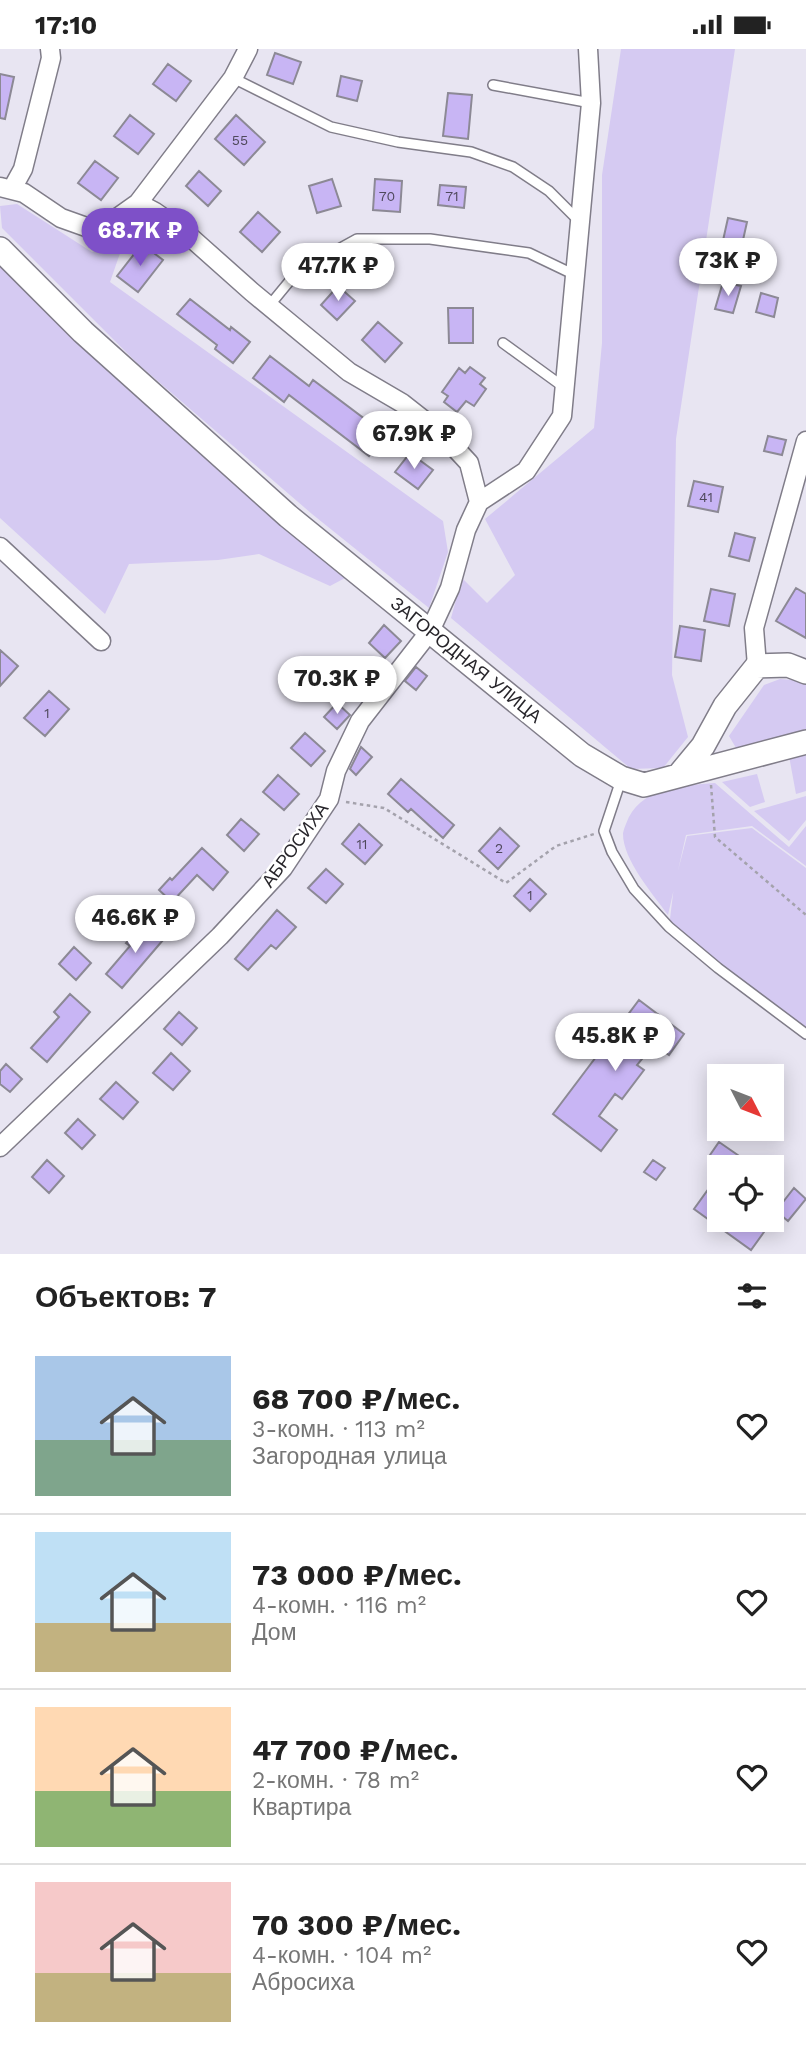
<!DOCTYPE html>
<html lang="ru">
<meta charset="utf-8">
<style>
body{margin:0;font-family:"Work Sans",sans-serif;background:#f2f2f2;color:#222;height:100vh;display:flex;flex-direction:column;font-size:26px;white-space:nowrap}
*{box-sizing:border-box;margin:0}
p{font-size:23px;color:#767676}
.icon{flex:none;width:38px;height:38px;fill:none;stroke:currentColor;stroke-width:2;stroke-linecap:round;stroke-linejoin:round}
.map{position:relative;height:1205px;overflow:hidden}
.details{display:flex;flex-direction:column;background:#fff;flex:1}
.details>*{flex:none}
.needle{width:46px;rotate:132deg}
.tools{position:absolute;left:707px;top:1015px;display:grid;gap:14px}
.tools a{display:grid;place-items:center;width:77px;height:77px;border-radius:0px;background:#fff;box-shadow:0 4px 18px #0003;font-size:35px}
.price{position:absolute;translate:-50% -60px;padding:0 16px;border-radius:24px;background:#fff;color:#222;font-size:23px;line-height:46px;filter:drop-shadow(0 2px 4px #0008)}
.price::after{content:'';position:absolute;left:50%;top:42px;width:21px;height:16px;margin-left:-10px;background:inherit;clip-path:polygon(0 0,100% 0,50% 100%)}
.price.active{background:#7e50c8;color:#fff}
ul{padding:0;list-style:none}
li{display:flex;align-items:center;gap:21px;height:175px;padding:0 35px}
li+li{border-top:2px solid #e0e0e0}
li span{display:grid;place-items:center;flex:none;width:196px;height:140px;border-radius:0px;color:#555}
li>.icon{margin-inline-start:auto}
span .icon{width:84px;height:84px;fill:#fffc;stroke-width:1}
li b{font-size:30px}
h2{display:flex;justify-content:space-between;align-items:center;height:84px;padding:0 35px;font-size:30px}
.status{display:flex;justify-content:space-between;align-items:center;height:49px;padding:0 35px;background:#fff;direction:ltr}
.status svg{height:19px;fill:currentColor}
.map>svg:first-child{display:block}
.green{fill:#d5caf2}
.building{fill:#c8b5f4;stroke:#8c8995;stroke-width:2}
.lines{fill:none;stroke-linecap:round;stroke-linejoin:round}
.service-casing{stroke:#807d89;stroke-width:12}
.minor-casing{stroke:#807d89;stroke-width:21}
.tertiary-casing{stroke:#807d89;stroke-width:26}
.path{stroke:#a4a2ac;stroke-width:2.5;stroke-dasharray:3.5 3.5;stroke-linecap:butt}
.service{stroke:#fff;stroke-width:9}
.minor{stroke:#fff;stroke-width:18}
.tertiary{stroke:#fff;stroke-width:23}
.labels{text-anchor:middle;stroke-width:5;stroke-linejoin:round;paint-order:stroke}
.number-label{font-size:14px;fill:#4f495c}
.street-label{font-size:18px;fill:#27252a;stroke:#fff}
</style>
<div class="status"><b>17:10</b><svg viewBox="0 0 49 12"><path d="M0 12V9h3v3zM5 12V6h3v6zM10 12V3h3v9zM15 12V0h3v12zM26 1h20v11H26zM47 4h2v5h-2z"/></svg></div>
<div class="map">
<svg width="806" height="1205" viewBox="0 0 806 1205">
<rect width="100%" height="100%" fill="#e8e5f2"/>
<path class="green" d="M 621,0 L 735,0 L 676,390 L 672,626 L 688,688 L 663,719 L 631,720 L 451,569 L 462,529 L 487,554 L 515,526 L 485,470 L 594,379 L 602,294 L 602,126 Z
M 17,155 L 92,203 L 125,190 L 110,233 L 443,472 L 448,503 L 429,559 L 312,465 L 138,315 L 2,179 L 0,157 Z
M 0,213 L 132,343 L 345,529 L 330,537 L 259,505 L 218,511 L 129,515 L 105,565 L 0,469 Z
M 780,630 L 806,632 L 806,688 L 739,704 L 729,687 L 764,636 Z
M 806,703 L 806,742 L 796,745 L 789,707 Z
M 757,725 L 765,753 L 750,758 L 722,733 Z
M 715,734 L 789,798 L 806,777 L 806,817 L 752,777 L 686,786 L 668,866 C 653,845 623,811 623,785 C 623,783 625,777 626,775 C 639,738 681,737 715,734 Z
M 806,747 L 806,771 L 789,792 L 754,762 Z
M 752,779 L 806,819 L 806,985 L 669,878 L 674,837 L 687,787 Z"/>
<path class="building" d="M 275,4 L 301,13 L 293,35 L 267,26 Z
M 168,15 L 191,32 L 176,52 L 153,35 Z
M 0,25 L 14,28 L 5,70 L 0,69 Z
M 341,27 L 362,32 L 357,52 L 337,47 Z
M 448,44 L 472,46 L 468,90 L 443,87 Z
M 130,66 L 154,85 L 138,105 L 114,87 Z
M 236,66 L 265,93 L 244,116 L 215,90 Z
M 95,112 L 118,129 L 101,151 L 78,134 Z
M 199,122 L 221,142 L 208,157 L 186,137 Z
M 332,130 L 341,157 L 317,164 L 309,137 Z
M 375,130 L 402,132 L 400,163 L 373,161 Z
M 440,136 L 466,138 L 464,159 L 438,156 Z
M 258,163 L 280,183 L 262,203 L 240,183 Z
M 728,169 L 747,173 L 741,200 L 722,196 Z
M 142,195 L 163,211 L 138,243 L 117,227 Z
M 723,233 L 741,237 L 733,264 L 715,260 Z
M 338,237 L 355,252 L 337,271 L 321,256 Z
M 761,244 L 778,249 L 774,268 L 756,263 Z
M 190,250 L 230,281 L 231,278 L 250,293 L 233,314 L 215,300 L 217,296 L 177,265 Z
M 448,259 L 473,259 L 473,294 L 449,294 Z
M 378,273 L 402,294 L 385,313 L 362,291 Z
M 270,307 L 309,337 L 313,331 L 386,386 L 369,407 L 289,346 L 284,353 L 253,329 Z
M 470,318 L 485,329 L 480,335 L 486,340 L 474,357 L 466,352 L 457,363 L 444,353 L 448,347 L 442,343 L 459,319 L 465,324 Z
M 768,387 L 786,391 L 782,406 L 764,402 Z
M 410,404 L 433,421 L 418,440 L 395,423 Z
M 694,432 L 723,438 L 718,463 L 688,457 Z
M 735,484 L 755,489 L 749,512 L 729,507 Z
M 796,539 L 806,545 L 806,589 L 776,572 Z
M 711,540 L 735,545 L 729,577 L 704,572 Z
M 384,576 L 401,592 L 385,609 L 369,594 Z
M 680,577 L 705,581 L 701,612 L 675,608 Z
M 0,601 L 18,617 L 0,637 Z
M 416,618 L 427,627 L 416,641 L 405,632 Z
M 49,642 L 69,660 L 45,687 L 24,669 Z
M 337,654 L 350,666 L 337,680 L 324,668 Z
M 305,684 L 325,702 L 311,717 L 291,699 Z
M 361,698 L 372,708 L 356,726 L 350,720 Z
M 278,726 L 299,745 L 284,761 L 263,743 Z
M 401,730 L 454,776 L 443,789 L 411,760 L 408,763 L 388,745 Z
M 241,770 L 259,785 L 244,802 L 227,786 Z
M 359,775 L 382,796 L 365,815 L 342,795 Z
M 500,779 L 519,797 L 498,820 L 479,802 Z
M 202,799 L 228,823 L 213,841 L 197,826 L 172,853 L 159,841 L 170,829 L 172,831 Z
M 326,820 L 343,835 L 326,854 L 308,839 Z
M 530,830 L 546,845 L 530,862 L 514,847 Z
M 277,861 L 296,878 L 276,900 L 271,896 L 248,921 L 235,910 Z
M 144,875 L 163,891 L 122,939 L 106,925 L 130,897 L 126,894 Z
M 74,898 L 91,914 L 76,931 L 59,915 Z
M 70,945 L 90,963 L 47,1013 L 31,999 L 59,968 L 54,963 Z
M 639,951 L 684,985 L 669,1006 L 654,995 L 637,1016 L 644,1021 L 622,1050 L 615,1045 L 599,1067 L 617,1081 L 601,1102 L 553,1065 Z
M 179,963 L 197,979 L 182,996 L 164,980 Z
M 171,1004 L 190,1022 L 173,1041 L 153,1024 Z
M 6,1015 L 22,1030 L 10,1043 L 0,1035 L 0,1022 Z
M 116,1033 L 138,1053 L 123,1070 L 100,1050 Z
M 78,1070 L 95,1086 L 82,1100 L 65,1084 Z
M 719,1093 L 755,1118 L 727,1118 L 710,1106 Z
M 47,1111 L 64,1127 L 49,1144 L 32,1128 Z
M 653,1111 L 665,1119 L 656,1131 L 644,1123 Z
M 794,1139 L 806,1150 L 788,1172 L 776,1162 Z
M 707,1142 L 719,1151 L 719,1171 L 748,1171 L 764,1183 L 751,1201 L 694,1160 Z"/>
<g class="lines">
<defs>
<path id="service" d="M 233,29 L 331,78 L 398,93 L 471,103 L 513,118 L 549,142 L 580,173
M 493,36 L 591,54
M 269,257 L 297,223 L 357,190 L 430,190 L 529,204 L 575,226
M 503,294 L 565,339
M 621,731 L 604,782 L 612,803 L 634,840 L 669,878 L 718,919 L 806,985"/>
<path id="minor" d="M 0,138 L 24,144 L 61,169 L 89,179 L 107,176 L 138,154 L 233,29 L 248,0
M 12,140 L 23,120 L 51,9 L 50,0
M 138,154 L 155,163 L 188,186 L 252,243 L 349,323 L 402,354 L 444,387 L 469,414 L 479,453
M 0,498 L 101,592
M 757,617 L 754,579 L 806,392
M 0,1098 L 220,887 L 283,819 L 329,750 L 336,722 L 360,672 L 430,582 L 450,539 L 466,481 L 479,453 L 526,422 L 562,367 L 591,54 L 588,0"/>
<path id="tertiary" d="M 0,200 L 83,283 L 288,467 L 582,706 L 621,729 L 644,736 L 806,693
M 679,726 L 703,697 L 725,657 L 757,617 L 788,616 L 806,623"/>
</defs>
<use href="#service" class="service-casing"/>
<use href="#minor" class="minor-casing"/>
<use href="#tertiary" class="tertiary-casing"/>
<path class="path" d="M 711,736 L 715,788 L 806,866
M 346,753 L 384,759 L 506,834 L 556,797 L 594,785"/>
<use href="#service" class="service"/>
<use href="#minor" class="minor"/>
<use href="#tertiary" class="tertiary"/>
</g>
<g class="labels">
<g class="number-label">
<text x="240" y="96">55</text>
<text x="387" y="152">70</text>
<text x="452" y="152">71</text>
<text x="706" y="453">41</text>
<text x="47" y="669">1</text>
<text x="362" y="800">11</text>
<text x="499" y="804">2</text>
<text x="530" y="851">1</text>
</g>
<g class="street-label">
<text transform="translate(466 611) rotate(39)" y="6">ЗАГОРОДНАЯ УЛИЦА</text>
<text transform="translate(295 796) rotate(-54)" y="6">АБРОСИХА</text>
</g>
</g>
</svg>
<div class="tools">
<a><svg class="needle" viewBox="-14 -14 28 28"><path d="M0-13l5 13h-10z" fill="#e53935"/><path d="M0 13l5-13h-10z" fill="#767676"/></svg></a>
<a><svg class="icon" aria-label="locate" viewBox="0 0 24 24"><circle cx="12" cy="12" r="6"/><path d="M12 2v4M12 18v4M2 12h4M18 12h4"/></svg></a>
</div>
<b class="price active" style="left:140px;top:219px">68.7K ₽</b>
<b class="price" style="left:728px;top:249px">73K ₽</b>
<b class="price" style="left:338px;top:254px">47.7K ₽</b>
<b class="price" style="left:414px;top:422px">67.9K ₽</b>
<b class="price" style="left:337px;top:667px">70.3K ₽</b>
<b class="price" style="left:135px;top:906px">46.6K ₽</b>
<b class="price" style="left:615px;top:1024px">45.8K ₽</b>
</div>
<section class="details">
<h2>Объектов: 7<svg class="icon" aria-label="filters" viewBox="0 0 24 24"><path d="M4 7h16M4 17h16"/><circle cx="9" cy="7" r="2"/><circle cx="15" cy="17" r="2"/></svg></h2>
<ul>
<li><span style="background:linear-gradient(#a9c7e8 60%,#7fa58c 0)"><svg class="icon" aria-label="home" viewBox="0 0 24 24"><path d="M3 11l9-7 9 7M6 9v11h12V9"/></svg></span><div><b>68 700 ₽/мес.</b><p>3-комн. · 113 m²</p><p>Загородная улица</p></div><svg class="icon" aria-label="heart" viewBox="0 0 24 24"><path d="M12 20l-8-8c-3-5 5-10 8-4 3-6 11-1 8 4z"/></svg></li>
<li><span style="background:linear-gradient(#bfe0f5 65%,#c2b280 0)"><svg class="icon" aria-label="home" viewBox="0 0 24 24"><path d="M3 11l9-7 9 7M6 9v11h12V9"/></svg></span><div><b>73 000 ₽/мес.</b><p>4-комн. · 116 m²</p><p>Дом</p></div><svg class="icon" aria-label="heart" viewBox="0 0 24 24"><path d="M12 20l-8-8c-3-5 5-10 8-4 3-6 11-1 8 4z"/></svg></li>
<li><span style="background:linear-gradient(#ffd9b3 60%,#8fb573 0)"><svg class="icon" aria-label="home" viewBox="0 0 24 24"><path d="M3 11l9-7 9 7M6 9v11h12V9"/></svg></span><div><b>47 700 ₽/мес.</b><p>2-комн. · 78 m²</p><p>Квартира</p></div><svg class="icon" aria-label="heart" viewBox="0 0 24 24"><path d="M12 20l-8-8c-3-5 5-10 8-4 3-6 11-1 8 4z"/></svg></li>
<li><span style="background:linear-gradient(#f6c9c9 65%,#c2b280 0)"><svg class="icon" aria-label="home" viewBox="0 0 24 24"><path d="M3 11l9-7 9 7M6 9v11h12V9"/></svg></span><div><b>70 300 ₽/мес.</b><p>4-комн. · 104 m²</p><p>Абросиха</p></div><svg class="icon" aria-label="heart" viewBox="0 0 24 24"><path d="M12 20l-8-8c-3-5 5-10 8-4 3-6 11-1 8 4z"/></svg></li>
</ul>
</section>
